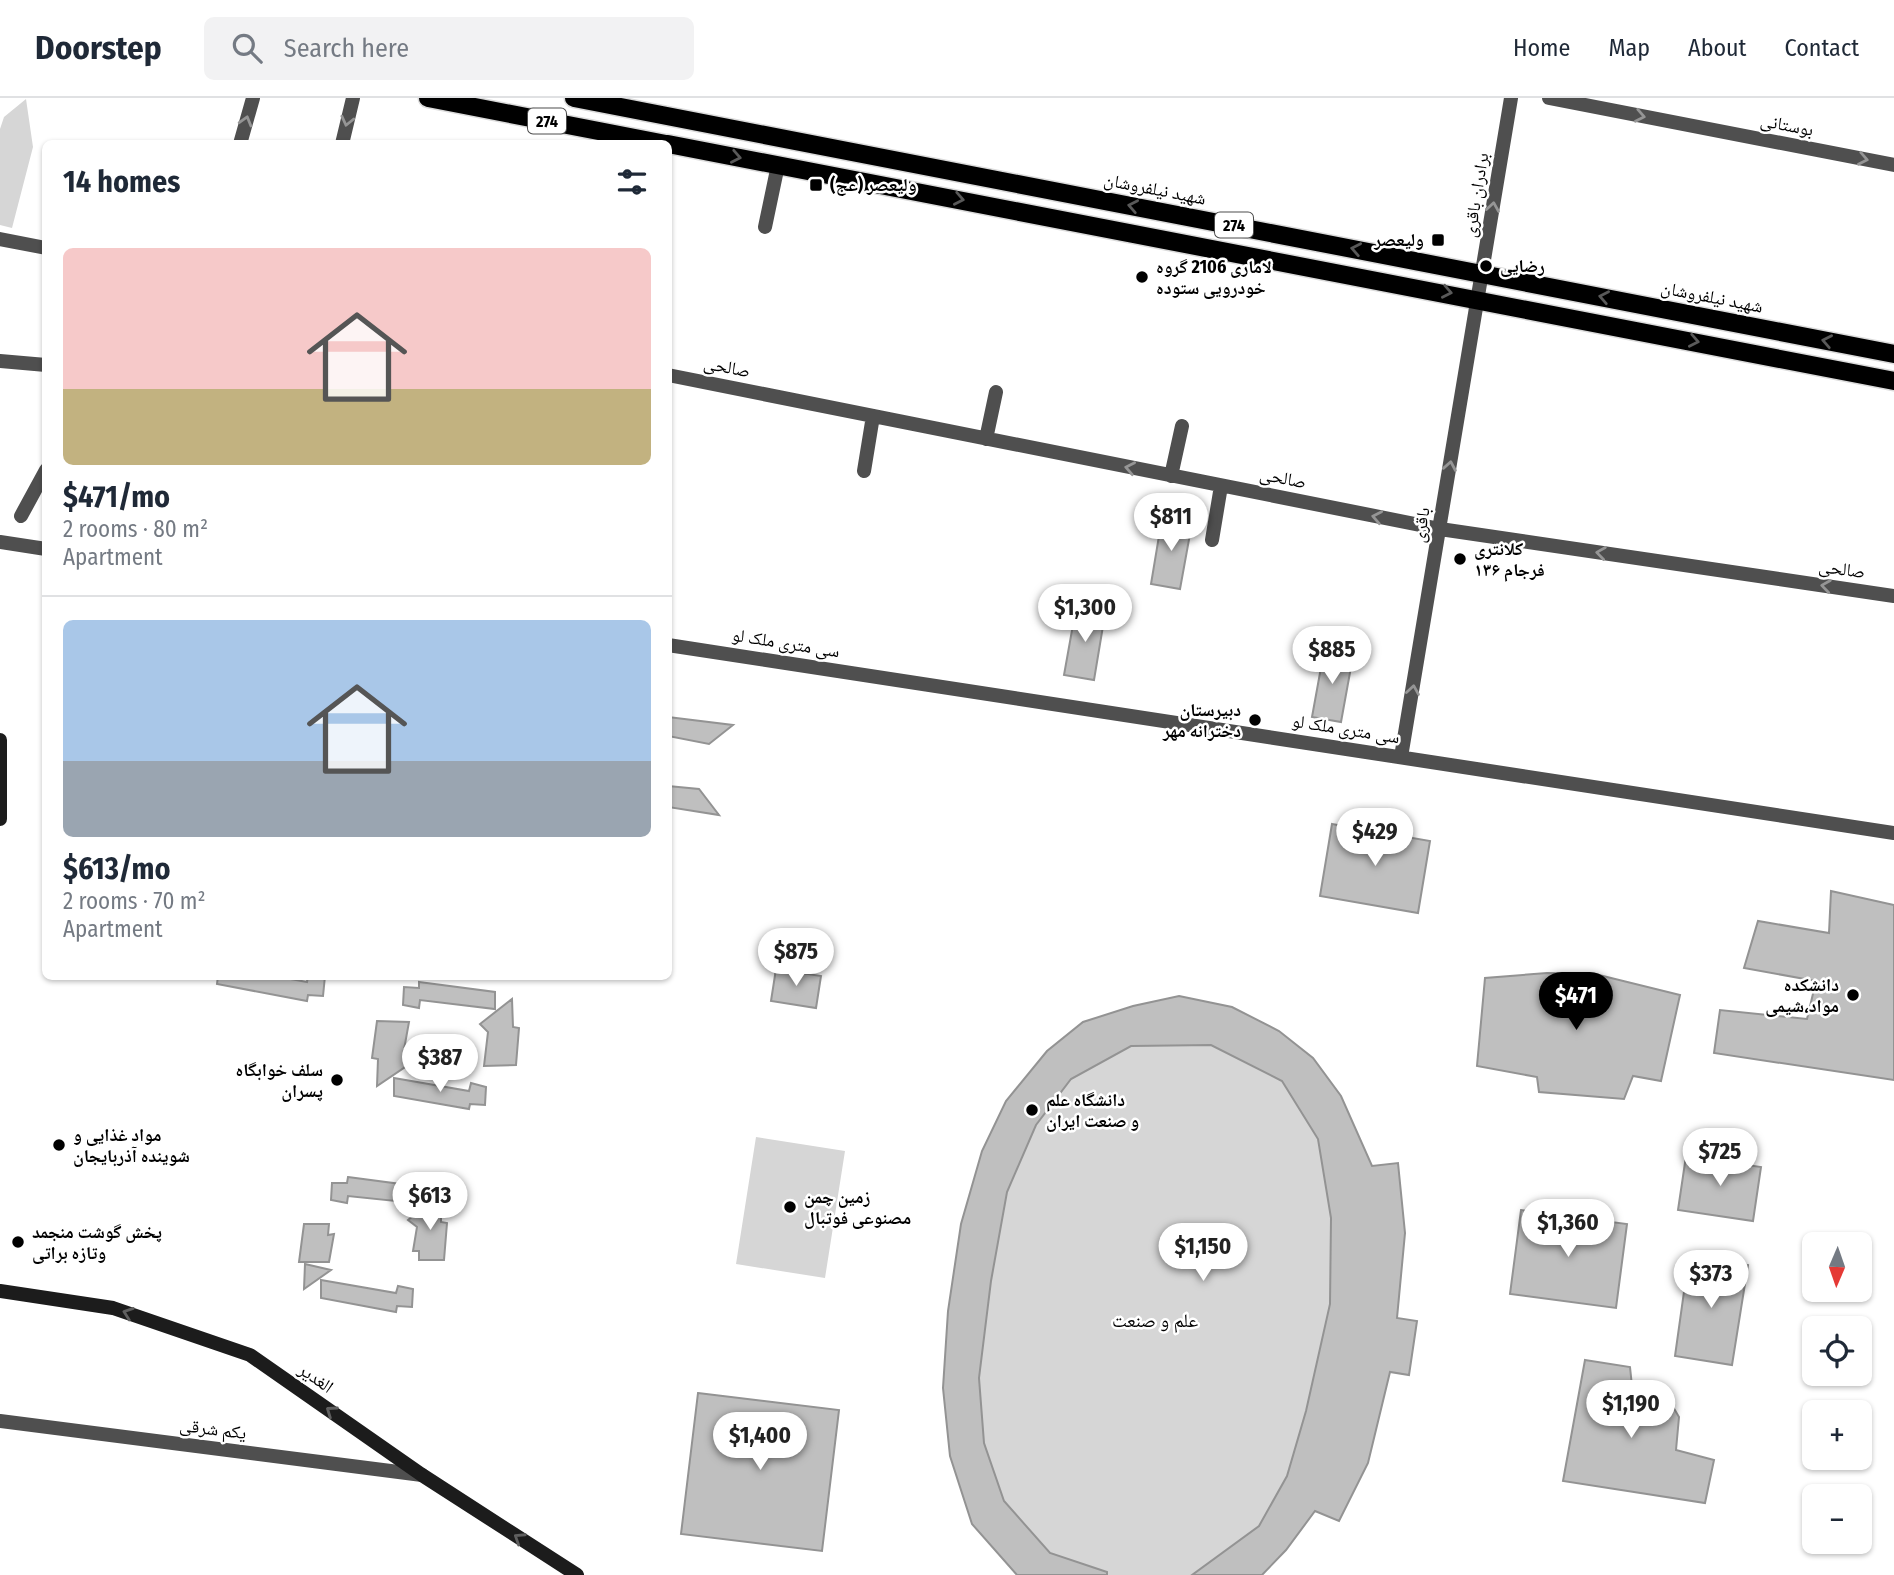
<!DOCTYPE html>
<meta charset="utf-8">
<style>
body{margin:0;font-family:"Fira Sans Condensed","Noto Naskh Arabic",sans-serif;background:#f2f2f3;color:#1f2937;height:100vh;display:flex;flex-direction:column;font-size:26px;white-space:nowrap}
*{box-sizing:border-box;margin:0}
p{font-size:23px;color:#747a83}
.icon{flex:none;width:38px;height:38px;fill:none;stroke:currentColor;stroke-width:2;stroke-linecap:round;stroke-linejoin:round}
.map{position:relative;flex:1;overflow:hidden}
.drawer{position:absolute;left:42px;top:42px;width:630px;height:840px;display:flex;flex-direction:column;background:#fff;border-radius:10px;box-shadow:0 2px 5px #0004}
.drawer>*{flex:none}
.needle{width:46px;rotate:182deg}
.controls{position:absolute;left:1802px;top:1134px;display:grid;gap:14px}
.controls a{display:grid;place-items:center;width:70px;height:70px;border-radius:10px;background:#fff;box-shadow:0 2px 5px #0004;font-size:35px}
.price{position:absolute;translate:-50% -60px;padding:0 16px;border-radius:24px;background:#fff;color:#222;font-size:23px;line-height:46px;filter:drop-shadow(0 2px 4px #0008)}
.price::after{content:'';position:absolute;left:50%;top:42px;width:21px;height:16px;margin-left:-10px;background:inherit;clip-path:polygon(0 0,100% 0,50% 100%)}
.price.selected{background:#000;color:#fff}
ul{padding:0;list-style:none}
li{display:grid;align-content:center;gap:14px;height:371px;padding:0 21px}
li+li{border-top:2px solid #e0e1e3}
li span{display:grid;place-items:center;height:217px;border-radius:10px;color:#555}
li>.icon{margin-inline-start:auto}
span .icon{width:126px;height:126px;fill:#fffc;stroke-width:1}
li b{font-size:30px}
h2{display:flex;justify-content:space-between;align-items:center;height:84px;padding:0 21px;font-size:30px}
header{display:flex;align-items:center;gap:42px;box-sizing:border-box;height:98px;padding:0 35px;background:#fff;border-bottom:2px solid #e0e1e3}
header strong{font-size:33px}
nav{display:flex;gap:38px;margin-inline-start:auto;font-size:24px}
.search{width:490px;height:63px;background:#f2f2f3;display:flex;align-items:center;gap:18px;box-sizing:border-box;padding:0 24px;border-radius:10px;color:#747a83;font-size:26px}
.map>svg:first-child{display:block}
.green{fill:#d6d6d6}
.building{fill:#bfbfbf;stroke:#939393;stroke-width:2}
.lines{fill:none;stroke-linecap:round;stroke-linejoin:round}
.primary-casing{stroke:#dbdbdb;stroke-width:21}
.minor{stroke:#4f4f4f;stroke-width:14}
.secondary{stroke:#1c1c1c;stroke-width:14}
.primary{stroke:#000;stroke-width:18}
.oneway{stroke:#959595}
.oneway2{stroke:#595959}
.oneway3{stroke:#606060}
.poi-dot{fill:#000;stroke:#fff;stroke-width:2.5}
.labels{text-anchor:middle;stroke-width:5;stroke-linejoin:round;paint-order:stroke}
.shield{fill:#fff;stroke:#4c4c4c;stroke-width:2}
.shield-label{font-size:16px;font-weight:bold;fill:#000}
.street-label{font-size:18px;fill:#000;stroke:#fff}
.poi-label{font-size:18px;font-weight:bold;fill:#000;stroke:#fff;text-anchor:start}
.neighbourhood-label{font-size:19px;fill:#000;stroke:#fff}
</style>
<header>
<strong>Doorstep</strong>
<div class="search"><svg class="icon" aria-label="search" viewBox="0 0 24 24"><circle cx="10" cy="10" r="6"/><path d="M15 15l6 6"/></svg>Search here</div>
<nav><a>Home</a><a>Map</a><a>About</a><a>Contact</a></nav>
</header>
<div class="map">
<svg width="1894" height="1477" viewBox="0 0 1894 1477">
<rect width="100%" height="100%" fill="#fff"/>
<path class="green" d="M 26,1 L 33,49 L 12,130 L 0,127 L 0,31 L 4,19 Z
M 1179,898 L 1232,909 L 1313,960 L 1341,998 L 1372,1068 L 1398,1065 L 1405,1135 L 1399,1205 L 1376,1203 L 1387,1287 L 1368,1365 L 1339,1423 L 1315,1413 L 1286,1452 L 1262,1477 L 1017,1477 L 972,1426 L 950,1358 L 943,1290 L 982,1053 L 1006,1003 L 1047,953 L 1083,924 L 1133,908 Z
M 756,1039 L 845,1053 L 825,1180 L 736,1166 Z"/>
<path class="building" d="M 1162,420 L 1192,425 L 1180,491 L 1151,486 Z
M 1076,510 L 1105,516 L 1094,582 L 1064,577 Z
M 1324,553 L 1353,558 L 1341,624 L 1312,619 Z
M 668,619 L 733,627 L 709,646 L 668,638 Z
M 668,688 L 699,691 L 719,717 L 668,709 Z
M 1332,726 L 1430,743 L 1418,815 L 1320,798 Z
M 1831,793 L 1894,807 L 1894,982 L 1714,955 L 1720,912 L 1807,921 L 1816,883 L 1744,870 L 1758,823 L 1829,835 Z
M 776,871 L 821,878 L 816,910 L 771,903 Z
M 1547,875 L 1595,876 L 1680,897 L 1661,983 L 1633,978 L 1624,1001 L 1539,994 L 1537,979 L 1477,968 L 1485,880 Z
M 218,878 L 275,878 L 307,884 L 308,878 L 325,878 L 323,898 L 308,897 L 307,903 L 217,886 Z
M 419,884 L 495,894 L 495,911 L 420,902 L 419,910 L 403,907 L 404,889 L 419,890 Z
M 1179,898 L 1232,909 L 1279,933 L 1313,960 L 1341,998 L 1372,1068 L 1398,1065 L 1405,1135 L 1397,1220 L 1417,1223 L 1409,1277 L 1390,1274 L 1368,1365 L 1339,1423 L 1315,1413 L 1286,1452 L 1262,1477 L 1192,1477 L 1259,1428 L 1287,1378 L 1306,1313 L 1330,1206 L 1331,1120 L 1318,1041 L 1282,983 L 1211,947 L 1131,948 L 1071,981 L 1036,1027 L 1007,1094 L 991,1183 L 979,1280 L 984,1345 L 1004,1403 L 1050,1455 L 1107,1474 L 1107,1477 L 1017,1477 L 972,1426 L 950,1358 L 943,1290 L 948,1213 L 961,1126 L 982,1053 L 1006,1003 L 1047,953 L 1083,924 L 1133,908 Z
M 512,901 L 513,929 L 519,930 L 516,967 L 484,968 L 488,934 L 480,926 Z
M 377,923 L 409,924 L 403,957 L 411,965 L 377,988 L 378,961 L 372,960 Z
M 394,980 L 469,993 L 471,985 L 486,989 L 485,1007 L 470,1006 L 469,1011 L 394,998 Z
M 1686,1058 L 1761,1069 L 1753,1123 L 1678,1112 Z
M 348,1079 L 423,1089 L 424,1106 L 348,1098 L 347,1105 L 331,1102 L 332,1085 L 347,1085 Z
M 441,1096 L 441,1124 L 447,1125 L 444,1162 L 419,1162 L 419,1153 L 413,1153 L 417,1129 L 408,1122 Z
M 1521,1112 L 1627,1126 L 1616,1210 L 1510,1196 Z
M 304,1126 L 329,1126 L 328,1137 L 334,1136 L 329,1164 L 299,1164 Z
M 1689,1158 L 1748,1167 L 1732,1267 L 1675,1258 Z
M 305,1166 L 331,1172 L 304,1191 Z
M 321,1182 L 396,1195 L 398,1188 L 413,1191 L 412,1209 L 397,1208 L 396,1214 L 321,1200 Z
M 1585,1262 L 1630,1269 L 1632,1288 L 1666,1297 L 1679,1319 L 1676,1352 L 1714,1362 L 1705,1405 L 1563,1383 Z
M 698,1295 L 839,1312 L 822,1453 L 681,1436 Z"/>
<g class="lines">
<defs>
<path id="primary" d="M 428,0 L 666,46
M 574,0 L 1894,256
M 668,46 L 1894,283"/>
</defs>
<use href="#primary" class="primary-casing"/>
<path class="minor" d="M 1549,0 L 1894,67
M 240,46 L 253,0
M 342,46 L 353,0
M 765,129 L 778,67
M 0,141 L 46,150
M 0,263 L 46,267
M 668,277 L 1440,431 L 1894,498
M 986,341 L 996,294
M 864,373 L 873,318
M 1171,378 L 1182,328
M 21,418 L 46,372
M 1212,442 L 1221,388
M 0,444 L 46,451
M 668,547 L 1894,735
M 1401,659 L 1511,0
M 0,1323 L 422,1377"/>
<path class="secondary" d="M 0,642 L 0,721
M 0,1193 L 113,1210 L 250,1257 L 422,1377 L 577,1477"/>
<use href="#primary" class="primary"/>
</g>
<defs><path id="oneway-chevron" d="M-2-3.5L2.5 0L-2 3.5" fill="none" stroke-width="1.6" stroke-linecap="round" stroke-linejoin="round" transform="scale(1.75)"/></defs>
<g class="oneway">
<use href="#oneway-chevron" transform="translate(1640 18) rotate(11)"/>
<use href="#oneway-chevron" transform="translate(246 23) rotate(-74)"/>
<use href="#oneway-chevron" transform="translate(347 23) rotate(103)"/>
<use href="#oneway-chevron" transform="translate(1863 61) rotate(11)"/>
<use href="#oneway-chevron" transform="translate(1493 109) rotate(-81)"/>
<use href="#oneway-chevron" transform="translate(1450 368) rotate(-80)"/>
<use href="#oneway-chevron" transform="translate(1130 370) rotate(-169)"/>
<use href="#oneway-chevron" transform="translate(1377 419) rotate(-169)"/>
<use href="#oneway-chevron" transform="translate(1601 455) rotate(-172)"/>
<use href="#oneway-chevron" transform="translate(1826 488) rotate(-172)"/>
<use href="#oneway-chevron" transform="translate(1413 592) rotate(-81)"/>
</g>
<g class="oneway2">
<use href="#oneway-chevron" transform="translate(736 59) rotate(11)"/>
<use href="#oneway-chevron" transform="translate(959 101) rotate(11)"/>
<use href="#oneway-chevron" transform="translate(1133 108) rotate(-169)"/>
<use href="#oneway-chevron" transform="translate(1356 151) rotate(-169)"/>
<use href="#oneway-chevron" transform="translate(1447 194) rotate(11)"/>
<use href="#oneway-chevron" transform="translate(1604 199) rotate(-169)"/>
<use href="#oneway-chevron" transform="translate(1694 243) rotate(11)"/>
<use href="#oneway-chevron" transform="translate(1827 243) rotate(-169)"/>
</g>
<g class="oneway3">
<use href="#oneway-chevron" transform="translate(128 1215) rotate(-161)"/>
<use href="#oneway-chevron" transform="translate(331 1313) rotate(-145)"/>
<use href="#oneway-chevron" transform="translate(519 1440) rotate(-147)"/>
</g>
<g class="poi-dot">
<rect x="809" y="80" width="14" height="14" rx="3.5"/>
<rect x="1431" y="135" width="14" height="14" rx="3.5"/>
<circle cx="1486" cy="168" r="7"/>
<circle cx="1142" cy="179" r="7"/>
<circle cx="1460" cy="461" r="7"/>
<circle cx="1255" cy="622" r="7"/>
<circle cx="1853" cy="897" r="7"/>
<circle cx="337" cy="982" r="7"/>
<circle cx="1032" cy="1012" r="7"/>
<circle cx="59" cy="1047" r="7"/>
<circle cx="790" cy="1109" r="7"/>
<circle cx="18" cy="1144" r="7"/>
</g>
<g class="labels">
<g class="shield">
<rect x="528" y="10.5" width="38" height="25" rx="5"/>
<rect x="1215" y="114.5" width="38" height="25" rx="5"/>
</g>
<g class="shield-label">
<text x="547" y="29">274</text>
<text x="1234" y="133">274</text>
</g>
<g class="street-label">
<text transform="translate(1787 27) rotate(11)" y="6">بوستانی</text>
<text transform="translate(1155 91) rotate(11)" y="6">شهید نیلفروشان</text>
<text transform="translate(1476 97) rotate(-81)" y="6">برادران باقری</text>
<text transform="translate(1712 199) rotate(11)" y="6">شهید نیلفروشان</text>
<text transform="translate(727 269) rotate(11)" y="6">صالحی</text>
<text transform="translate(1283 380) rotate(11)" y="6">صالحی</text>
<text transform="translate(1421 427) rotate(-81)" y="6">باقری</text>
<text transform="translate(1842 471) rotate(8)" y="6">صالحی</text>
<text transform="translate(786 545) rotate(9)" y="6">سی متری ملک لو</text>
<text transform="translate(1346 631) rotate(9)" y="6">سی متری ملک لو</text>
<text transform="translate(316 1280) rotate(35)" y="6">الغدیر</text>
<text transform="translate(213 1331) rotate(7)" y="6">یکم شرقی</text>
</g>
<g class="poi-label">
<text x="830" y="93">ولیعصر (عج)</text>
<text x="1424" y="148" text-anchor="end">ولیعصر</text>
<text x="1500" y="174">رضایی</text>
<text x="1156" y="175">لاماری 2106 گروه<tspan x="1156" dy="21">خودرویی ستوده</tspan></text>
<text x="1474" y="457">کلانتری<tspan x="1474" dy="21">۱۳۶ فرجام</tspan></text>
<text x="1241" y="618" text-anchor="end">دبیرستان<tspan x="1241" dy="21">دخترانه مهر</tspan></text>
<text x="1839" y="893" text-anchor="end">دانشکده<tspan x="1839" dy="21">مواد،شیمی</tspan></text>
<text x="323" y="978" text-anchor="end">سلف خوابگاه<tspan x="323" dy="21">پسران</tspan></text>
<text x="1046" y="1008">دانشگاه علم<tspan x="1046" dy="21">و صنعت ایران</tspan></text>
<text x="73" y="1043">مواد غذایی و<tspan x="73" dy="21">شوینده آذربایجان</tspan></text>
<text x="804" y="1105">زمین چمن<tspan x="804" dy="21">مصنوعی فوتبال</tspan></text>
<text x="32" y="1140">پخش گوشت منجمد<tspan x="32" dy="21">وتازه براتی</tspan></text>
</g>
<g class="neighbourhood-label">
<text x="1155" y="1229">علم و صنعت</text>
</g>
</g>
</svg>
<div class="controls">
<a><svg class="needle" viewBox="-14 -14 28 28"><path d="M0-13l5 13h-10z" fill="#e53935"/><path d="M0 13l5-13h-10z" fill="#747a83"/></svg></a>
<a><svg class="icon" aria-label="locate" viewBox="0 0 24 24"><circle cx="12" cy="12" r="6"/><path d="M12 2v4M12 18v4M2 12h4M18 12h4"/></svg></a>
<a>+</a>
<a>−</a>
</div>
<b class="price" style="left:1171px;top:455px">$811</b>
<b class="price" style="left:1085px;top:546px">$1,300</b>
<b class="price" style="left:1332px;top:588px">$885</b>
<b class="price" style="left:1375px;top:770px">$429</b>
<b class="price" style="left:796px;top:890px">$875</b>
<b class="price selected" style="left:1576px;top:934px">$471</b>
<b class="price" style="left:440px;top:996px">$387</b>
<b class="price" style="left:1720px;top:1090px">$725</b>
<b class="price" style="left:430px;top:1134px">$613</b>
<b class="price" style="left:1568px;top:1161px">$1,360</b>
<b class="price" style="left:1203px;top:1185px">$1,150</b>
<b class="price" style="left:1711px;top:1212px">$373</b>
<b class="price" style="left:1631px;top:1342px">$1,190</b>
<b class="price" style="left:760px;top:1374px">$1,400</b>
<section class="drawer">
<h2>14 homes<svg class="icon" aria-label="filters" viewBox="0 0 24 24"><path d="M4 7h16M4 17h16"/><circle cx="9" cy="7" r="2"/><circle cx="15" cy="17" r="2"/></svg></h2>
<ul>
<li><span style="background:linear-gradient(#f6c9c9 65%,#c2b280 0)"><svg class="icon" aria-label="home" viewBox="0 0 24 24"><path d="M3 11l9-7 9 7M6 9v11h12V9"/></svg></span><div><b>$471/mo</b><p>2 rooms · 80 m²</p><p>Apartment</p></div></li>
<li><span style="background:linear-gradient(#a9c7e8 65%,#9aa5b1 0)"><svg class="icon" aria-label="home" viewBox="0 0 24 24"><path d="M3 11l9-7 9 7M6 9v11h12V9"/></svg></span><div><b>$613/mo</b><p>2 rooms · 70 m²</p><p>Apartment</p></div></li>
</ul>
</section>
</div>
